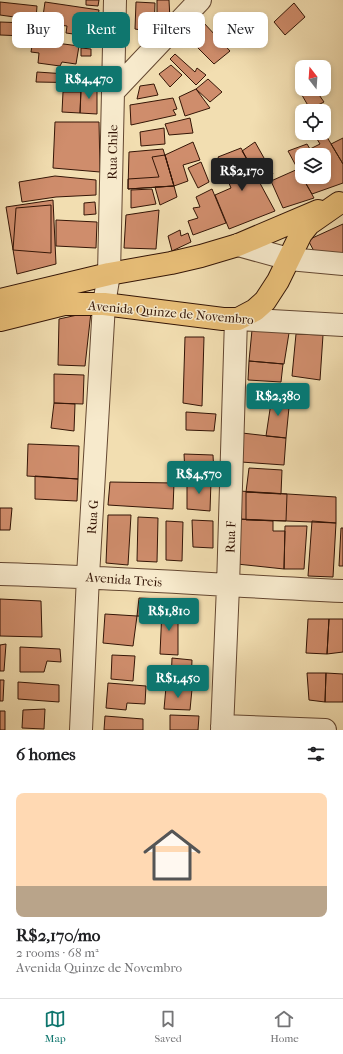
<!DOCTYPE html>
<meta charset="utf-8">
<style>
body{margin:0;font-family:"IM FELL French Canon",serif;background:#f6f6f6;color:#202124;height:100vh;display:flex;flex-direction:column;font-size:15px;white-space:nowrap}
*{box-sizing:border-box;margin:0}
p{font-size:13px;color:#757577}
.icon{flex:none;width:22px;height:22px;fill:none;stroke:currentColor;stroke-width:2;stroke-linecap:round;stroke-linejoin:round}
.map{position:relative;height:730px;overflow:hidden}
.sheet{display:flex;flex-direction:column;background:#fff;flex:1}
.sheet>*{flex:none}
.hud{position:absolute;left:12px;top:12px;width:319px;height:36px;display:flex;gap:8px}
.needle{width:26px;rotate:343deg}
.buttons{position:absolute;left:295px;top:60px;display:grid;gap:8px}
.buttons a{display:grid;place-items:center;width:36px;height:36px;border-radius:8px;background:#fff;box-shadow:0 2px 6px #0003;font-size:20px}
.price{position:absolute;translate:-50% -34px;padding:0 9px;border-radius:4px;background:#0f766e;color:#fff;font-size:13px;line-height:26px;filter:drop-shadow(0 1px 2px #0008)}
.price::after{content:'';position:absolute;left:50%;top:24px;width:12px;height:9px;margin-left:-6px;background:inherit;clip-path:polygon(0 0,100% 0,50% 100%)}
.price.active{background:#222;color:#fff}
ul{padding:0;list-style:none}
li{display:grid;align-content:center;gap:8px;height:212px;padding:0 16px}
li span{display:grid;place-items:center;height:124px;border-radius:8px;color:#555}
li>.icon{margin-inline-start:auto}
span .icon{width:72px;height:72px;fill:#fffc;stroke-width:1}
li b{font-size:17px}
h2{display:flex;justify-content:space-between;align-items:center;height:48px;padding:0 16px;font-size:17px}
.chip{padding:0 14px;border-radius:8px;background:#fff;box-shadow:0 2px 6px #0003;font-size:14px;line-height:36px}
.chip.active{background:#0f766e;color:#fff}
.tab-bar{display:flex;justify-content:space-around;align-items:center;height:56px;border-top:1px solid #e0e0e0;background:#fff;font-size:11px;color:#757577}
.tab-bar a{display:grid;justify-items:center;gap:2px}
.tab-bar .active{color:#0f766e}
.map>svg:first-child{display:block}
.building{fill:#cf8d6c;stroke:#341506}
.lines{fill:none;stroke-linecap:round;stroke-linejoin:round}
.minor-casing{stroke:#644731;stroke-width:24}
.major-casing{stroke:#341506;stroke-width:24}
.minor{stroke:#f7eacc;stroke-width:22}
.major{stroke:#e9bf78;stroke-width:22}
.labels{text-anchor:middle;stroke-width:3;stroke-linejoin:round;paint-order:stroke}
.street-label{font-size:13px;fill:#341506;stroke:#f7eacc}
</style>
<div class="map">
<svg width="343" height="730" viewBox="0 0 343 730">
<rect width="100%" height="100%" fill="#f2deb1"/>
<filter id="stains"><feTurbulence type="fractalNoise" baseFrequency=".005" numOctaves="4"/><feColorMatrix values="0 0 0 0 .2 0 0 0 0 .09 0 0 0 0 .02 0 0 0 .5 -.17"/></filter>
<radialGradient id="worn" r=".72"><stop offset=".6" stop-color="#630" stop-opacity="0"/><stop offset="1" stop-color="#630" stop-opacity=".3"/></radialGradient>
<path class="building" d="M 86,0 L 99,0 L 98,6 L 86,5 Z
M 157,0 L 169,0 L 170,20 L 164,22 L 164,29 L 157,30 Z
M 0,2 L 37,6 L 36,20 L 0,15 Z
M 45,2 L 99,10 L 95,37 L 66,33 L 67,26 L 42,23 Z
M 136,2 L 155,3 L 154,32 L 135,29 Z
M 294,3 L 305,17 L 285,35 L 274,22 Z
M 0,22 L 26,23 L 25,36 L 0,35 Z
M 203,22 L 230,51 L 214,64 L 196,46 L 202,40 L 193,34 Z
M 33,40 L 79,46 L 76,64 L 62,62 L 60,66 L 38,63 L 39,53 L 31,52 Z
M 81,48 L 91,49 L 91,56 L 81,56 Z
M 175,54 L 195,72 L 197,68 L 206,75 L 196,85 L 170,59 Z
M 171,65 L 182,75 L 170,87 L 159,74 Z
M 37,72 L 96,76 L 96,83 L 36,82 Z
M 208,79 L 222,92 L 210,102 L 196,89 Z
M 154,84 L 158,95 L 137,99 L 140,86 Z
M 81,86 L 97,87 L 97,114 L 80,113 Z
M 302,88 L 315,89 L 324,102 L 310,109 L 299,90 Z
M 196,89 L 210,108 L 185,116 L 179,97 Z
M 63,92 L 81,92 L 80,113 L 62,112 Z
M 173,98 L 177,109 L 173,110 L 176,115 L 131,125 L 130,105 Z
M 190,118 L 193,133 L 169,135 L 165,124 Z
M 55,122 L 99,122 L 100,172 L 53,168 Z
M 164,128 L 165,144 L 141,146 L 140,132 Z
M 324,132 L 343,164 L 343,183 L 312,194 L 302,177 L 324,177 L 324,155 L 302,155 L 302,177 L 288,151 L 307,144 L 310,149 L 320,144 L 314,134 L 324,133 Z
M 343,138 L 343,164 L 331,144 Z
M 193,142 L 200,160 L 183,165 L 188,181 L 174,186 L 165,155 Z
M 255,142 L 273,174 L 259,180 L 242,151 Z
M 241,148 L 275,211 L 229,229 L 215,195 L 231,188 L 218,157 Z
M 163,149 L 174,186 L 128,189 L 129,152 Z
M 165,155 L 174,186 L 128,189 L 128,179 L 159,177 L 152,157 Z
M 201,162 L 209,182 L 198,188 L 188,168 Z
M 298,169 L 314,198 L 283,208 L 271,181 Z
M 55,176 L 96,180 L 96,195 L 56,197 L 22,202 L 19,182 Z
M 174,186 L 177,197 L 160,205 L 155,187 Z
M 152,189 L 156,204 L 131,208 L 131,190 Z
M 212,189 L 226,223 L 193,235 L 188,221 L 198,218 L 193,208 L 200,207 L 196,197 Z
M 53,200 L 56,264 L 17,274 L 6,207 Z
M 95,202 L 96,214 L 84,215 L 84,203 Z
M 51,205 L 51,253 L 13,250 L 16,208 Z
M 159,210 L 156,249 L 124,248 L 126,215 Z
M 56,220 L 97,222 L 96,248 L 56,246 Z
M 343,224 L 343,256 L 315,253 L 308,240 Z
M 180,230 L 181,236 L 188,233 L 191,242 L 172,251 L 168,236 Z
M 91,312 L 85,366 L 58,365 L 59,319 Z
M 252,330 L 289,333 L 284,364 L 249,361 Z
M 296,334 L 323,335 L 320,380 L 292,376 Z
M 185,337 L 204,337 L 202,406 L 183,403 Z
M 249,361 L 283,364 L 281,382 L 248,380 Z
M 54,374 L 84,375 L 83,404 L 54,403 Z
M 272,396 L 290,397 L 286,438 L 266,436 Z
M 54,403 L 75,404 L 74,431 L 51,428 Z
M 186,412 L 216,414 L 214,431 L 186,430 Z
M 242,433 L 286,438 L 284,465 L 241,462 Z
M 28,444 L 79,446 L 78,479 L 27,476 Z
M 184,454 L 213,455 L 214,474 L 185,473 Z
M 249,468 L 282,470 L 281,494 L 246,492 Z
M 35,476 L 78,479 L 77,501 L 35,499 Z
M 187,481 L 211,481 L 210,511 L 187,509 Z
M 110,482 L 174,483 L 173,509 L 108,505 Z
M 239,491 L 336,497 L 336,523 L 238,519 Z
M 246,492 L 287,494 L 286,521 L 246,520 Z
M 0,508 L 12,508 L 10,530 L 0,530 Z
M 108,515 L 131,515 L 128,565 L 106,563 Z
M 138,517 L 158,518 L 157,562 L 137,561 Z
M 238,519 L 273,521 L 273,531 L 285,531 L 284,569 L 237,564 Z
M 192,520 L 213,521 L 213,548 L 193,547 Z
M 166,521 L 183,522 L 182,561 L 166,560 Z
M 312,521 L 336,523 L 333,577 L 308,576 Z
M 285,526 L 307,526 L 304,569 L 284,569 Z
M 341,528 L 343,528 L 343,566 L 339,566 Z
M 139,598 L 162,599 L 162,617 L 137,616 Z
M 0,599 L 41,601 L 42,637 L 0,636 Z
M 162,609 L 178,610 L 178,655 L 160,654 Z
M 105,614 L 137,616 L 133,646 L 103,643 Z
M 308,619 L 329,619 L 327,654 L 306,653 Z
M 329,619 L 343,619 L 343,652 L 327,654 Z
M 6,644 L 4,671 L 0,671 L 0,645 Z
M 20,647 L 60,649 L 61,662 L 47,661 L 44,672 L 20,672 Z
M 112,655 L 135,656 L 133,681 L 111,679 Z
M 172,658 L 192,660 L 191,684 L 171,683 Z
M 307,673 L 326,673 L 325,702 L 309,700 Z
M 326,673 L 343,674 L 343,702 L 325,702 Z
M 0,680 L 4,680 L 3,701 L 0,701 Z
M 18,682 L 59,685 L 59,702 L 18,699 Z
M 108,683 L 146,686 L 145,704 L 127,703 L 126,710 L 106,708 Z
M 166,687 L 192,689 L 190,710 L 164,709 Z
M 45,709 L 44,729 L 22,728 L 23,710 Z
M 0,711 L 5,711 L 5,730 L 0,730 Z
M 170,715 L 199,716 L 198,730 L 170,730 Z
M 105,716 L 143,719 L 143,730 L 104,730 Z"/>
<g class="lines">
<defs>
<path id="minor" d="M 113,92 L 200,0
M 238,245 L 289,259 L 343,264
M 238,319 L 343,325
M 0,574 C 114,577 229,586 343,591
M 222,726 L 325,730
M 81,730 L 88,576 L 104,304 L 109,274 L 115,0
M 222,730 L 228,586 L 236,319"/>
<path id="major" d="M 0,300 L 109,274 L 171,263 L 201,256 L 238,245 L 318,211
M 0,320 L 64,304 L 104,304 L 223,319 L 238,319 L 255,310 L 265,301 L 278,281 L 301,234 L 309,224 L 339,203"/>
</defs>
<use href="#minor" class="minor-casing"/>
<use href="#major" class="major-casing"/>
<use href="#minor" class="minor"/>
<use href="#major" class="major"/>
</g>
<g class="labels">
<g class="street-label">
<text transform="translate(112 152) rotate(-89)" y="5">Rua Chile</text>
<text transform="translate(171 312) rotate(5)" y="5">Avenida Quinze de Novembro</text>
<text transform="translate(92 517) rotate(-86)" y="5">Rua G</text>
<text transform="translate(230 537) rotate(-88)" y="5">Rua F</text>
<text transform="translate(124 579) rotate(4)" y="5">Avenida Treis</text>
</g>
</g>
<rect width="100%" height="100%" filter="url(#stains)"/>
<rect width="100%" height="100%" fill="url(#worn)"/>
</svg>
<div class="buttons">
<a><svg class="needle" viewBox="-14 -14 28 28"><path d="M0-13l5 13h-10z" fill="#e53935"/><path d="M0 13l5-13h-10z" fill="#757577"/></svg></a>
<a><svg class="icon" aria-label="locate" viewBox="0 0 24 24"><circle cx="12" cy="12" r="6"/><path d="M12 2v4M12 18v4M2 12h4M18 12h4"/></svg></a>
<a><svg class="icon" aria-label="layers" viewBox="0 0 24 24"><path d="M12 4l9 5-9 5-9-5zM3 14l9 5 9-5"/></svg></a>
</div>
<b class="price" style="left:89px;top:100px">R$4,470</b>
<b class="price active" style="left:242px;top:192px">R$2,170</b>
<b class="price" style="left:278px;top:417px">R$2,380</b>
<b class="price" style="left:199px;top:495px">R$4,570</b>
<b class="price" style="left:169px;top:632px">R$1,810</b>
<b class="price" style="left:178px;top:699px">R$1,450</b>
<div class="hud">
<a class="chip">Buy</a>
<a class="chip active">Rent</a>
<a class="chip">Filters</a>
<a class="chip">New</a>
</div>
</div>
<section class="sheet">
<h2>6 homes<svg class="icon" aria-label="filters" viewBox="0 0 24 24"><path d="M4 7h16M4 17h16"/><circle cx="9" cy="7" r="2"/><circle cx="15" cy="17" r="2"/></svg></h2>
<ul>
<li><span style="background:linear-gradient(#ffd9b3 75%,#b9a48a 0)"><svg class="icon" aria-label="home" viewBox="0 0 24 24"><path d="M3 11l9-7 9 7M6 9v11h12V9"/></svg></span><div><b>R$2,170/mo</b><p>2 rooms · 68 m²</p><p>Avenida Quinze de Novembro</p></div></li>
</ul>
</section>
<nav class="tab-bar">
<a class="active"><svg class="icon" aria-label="map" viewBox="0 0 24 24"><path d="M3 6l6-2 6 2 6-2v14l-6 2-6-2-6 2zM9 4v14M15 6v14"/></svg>Map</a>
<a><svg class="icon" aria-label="saved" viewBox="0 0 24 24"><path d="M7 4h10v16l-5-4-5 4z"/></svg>Saved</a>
<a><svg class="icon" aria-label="home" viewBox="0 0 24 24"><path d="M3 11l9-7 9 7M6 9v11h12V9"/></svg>Home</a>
</nav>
